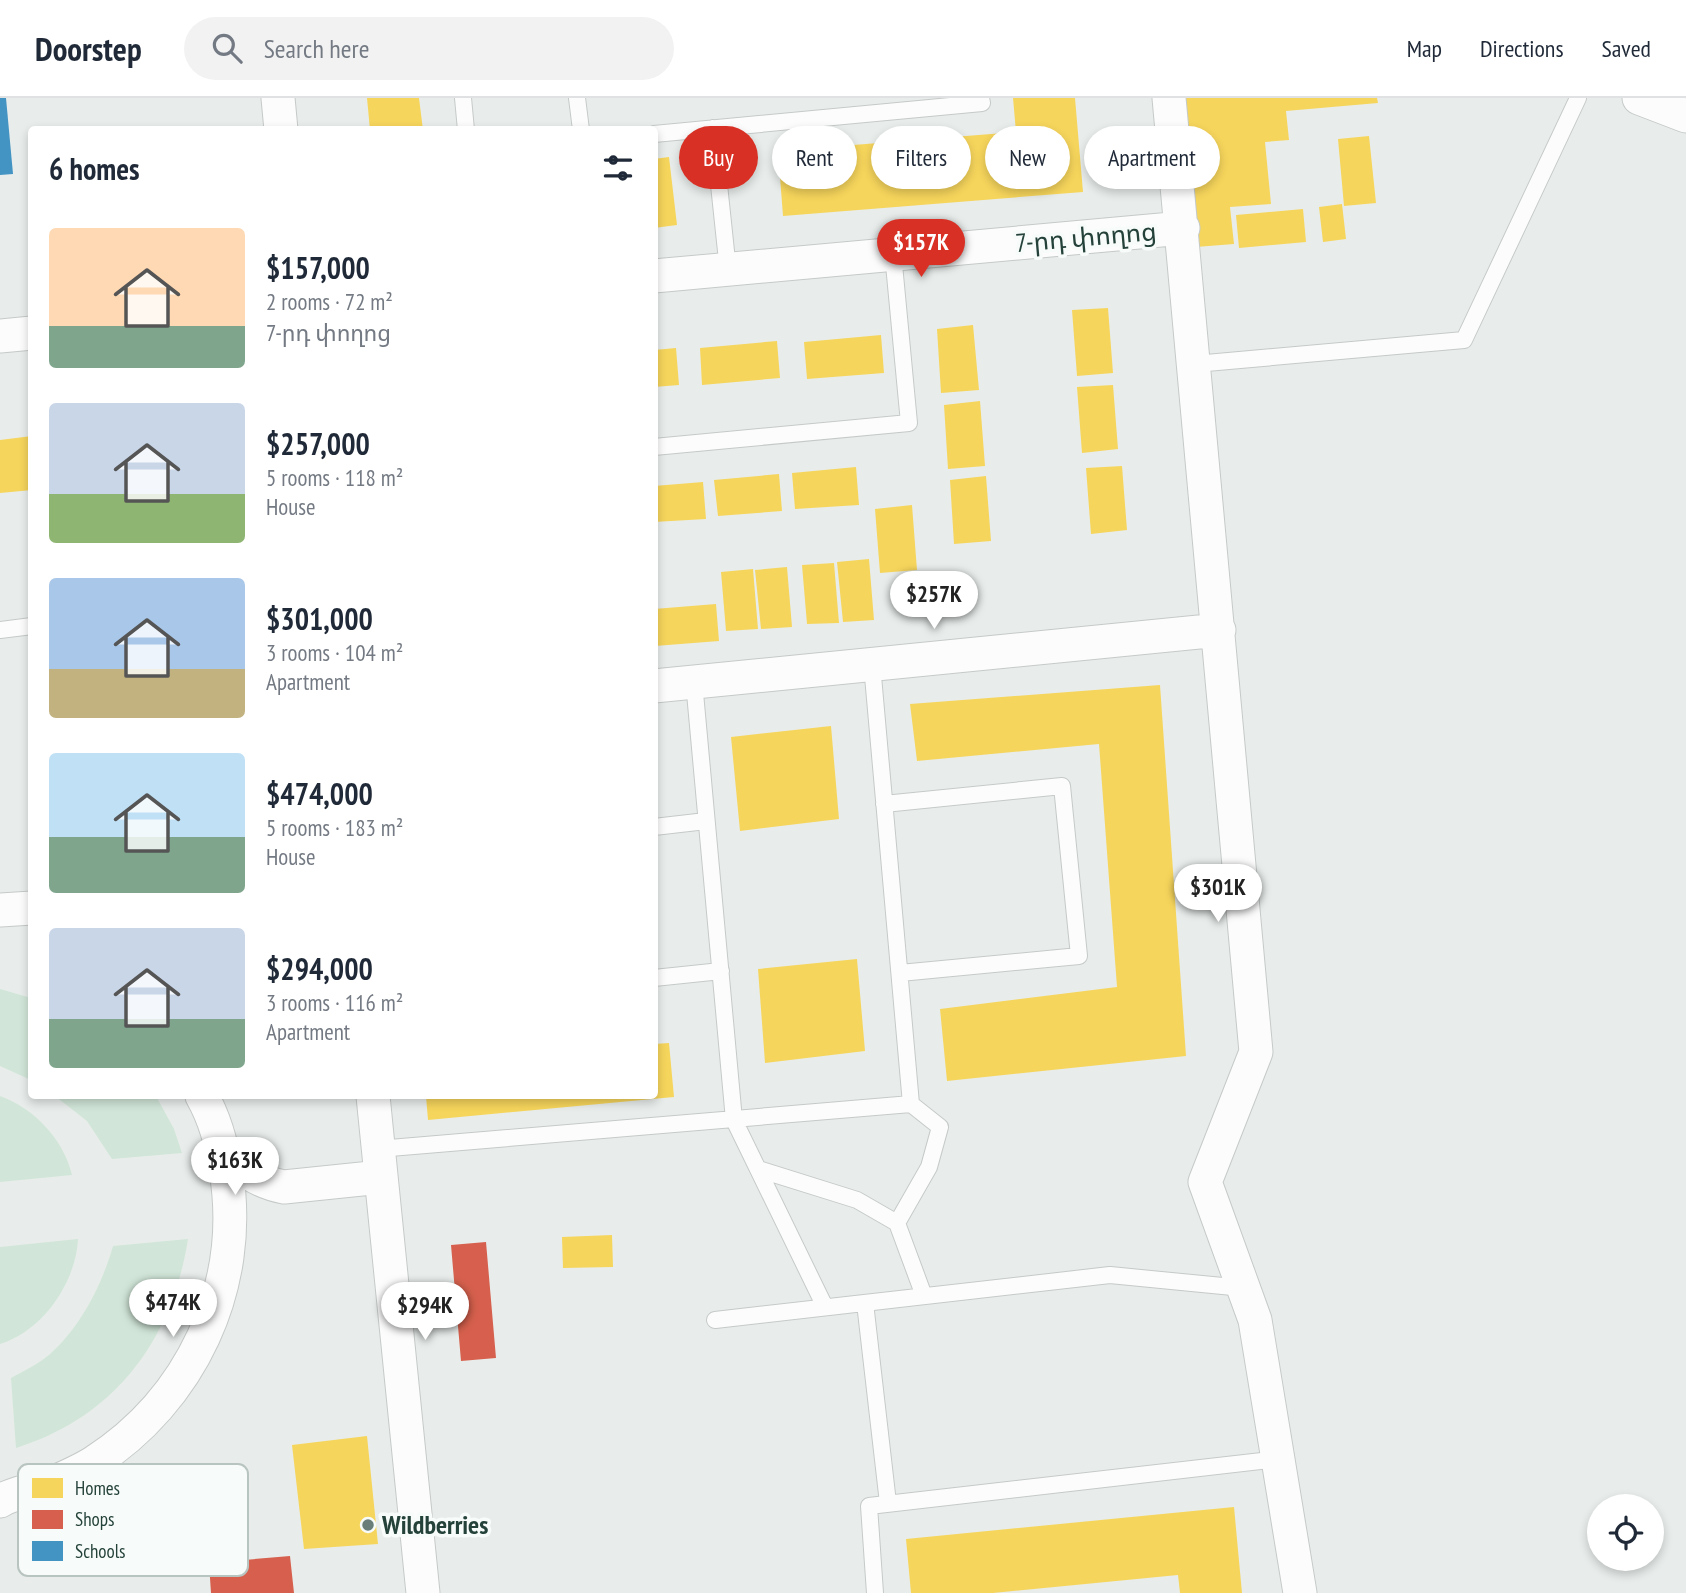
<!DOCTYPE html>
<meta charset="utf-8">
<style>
body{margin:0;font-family:"PT Sans Narrow","Noto Sans Armenian",sans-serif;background:#f2f2f3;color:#1f2937;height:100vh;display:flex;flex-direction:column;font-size:26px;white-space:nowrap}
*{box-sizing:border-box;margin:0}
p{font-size:23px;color:#747a83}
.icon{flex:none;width:38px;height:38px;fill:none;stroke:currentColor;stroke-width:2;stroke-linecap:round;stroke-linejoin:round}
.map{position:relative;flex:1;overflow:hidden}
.side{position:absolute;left:28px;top:28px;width:630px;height:973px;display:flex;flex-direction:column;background:#fff;border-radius:7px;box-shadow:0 4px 10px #0003}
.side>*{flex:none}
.hud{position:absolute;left:679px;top:28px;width:665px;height:63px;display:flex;gap:14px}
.buttons{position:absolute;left:1587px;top:1396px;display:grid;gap:14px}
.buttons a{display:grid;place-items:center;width:77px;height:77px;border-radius:50%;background:#fff;box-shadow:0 4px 10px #0003;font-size:35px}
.price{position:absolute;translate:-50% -60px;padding:0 16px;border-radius:24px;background:#fff;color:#222;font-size:23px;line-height:46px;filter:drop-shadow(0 2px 4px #0008)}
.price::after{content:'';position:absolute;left:50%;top:42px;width:21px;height:16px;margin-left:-10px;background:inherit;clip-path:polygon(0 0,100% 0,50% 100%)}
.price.on{background:#d93025;color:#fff}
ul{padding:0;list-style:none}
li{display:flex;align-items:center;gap:21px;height:175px;padding:0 21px}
li span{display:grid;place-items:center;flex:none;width:196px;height:140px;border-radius:7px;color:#555}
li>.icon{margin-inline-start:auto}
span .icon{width:84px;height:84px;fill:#fffc;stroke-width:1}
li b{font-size:30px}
h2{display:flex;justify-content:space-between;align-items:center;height:84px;padding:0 21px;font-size:30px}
.tag{padding:0 24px;border-radius:32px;background:#fff;box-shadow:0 4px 10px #0003;font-size:24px;line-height:63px}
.tag.on{background:#d93025;color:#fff}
header{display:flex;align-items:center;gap:42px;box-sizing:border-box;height:98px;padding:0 35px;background:#fff;border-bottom:2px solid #e0e1e3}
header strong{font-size:33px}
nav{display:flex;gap:38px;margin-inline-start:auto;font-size:24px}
.search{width:490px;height:63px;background:#f2f2f3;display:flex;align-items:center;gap:18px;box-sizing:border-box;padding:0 24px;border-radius:38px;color:#747a83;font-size:26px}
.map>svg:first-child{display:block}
.green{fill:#d1e6d8}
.homes{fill:#f6d55c}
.shops{fill:#d6604d}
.schools{fill:#4393c3}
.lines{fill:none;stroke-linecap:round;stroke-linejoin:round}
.service-casing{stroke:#c5cac8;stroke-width:18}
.minor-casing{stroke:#c5cac8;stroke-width:35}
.service{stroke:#fcfcfc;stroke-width:16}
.minor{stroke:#fcfcfc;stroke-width:33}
.poi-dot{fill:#697e78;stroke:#f7fbf9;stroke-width:2.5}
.labels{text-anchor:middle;stroke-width:7;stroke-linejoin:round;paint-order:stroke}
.street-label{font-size:26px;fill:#24423a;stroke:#f7fbf9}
.poi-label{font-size:26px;font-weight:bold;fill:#24423a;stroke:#f7fbf9;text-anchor:start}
.key{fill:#f7fbf9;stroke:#b8c4c0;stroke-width:2}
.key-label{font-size:19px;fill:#24423a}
</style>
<header>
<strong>Doorstep</strong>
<div class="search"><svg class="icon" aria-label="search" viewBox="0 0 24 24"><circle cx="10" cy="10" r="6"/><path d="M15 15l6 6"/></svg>Search here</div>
<nav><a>Map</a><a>Directions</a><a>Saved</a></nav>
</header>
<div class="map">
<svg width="1686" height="1495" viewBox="0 0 1686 1495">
<rect width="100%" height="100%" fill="#e8edeb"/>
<path class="green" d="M 0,891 L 31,900 L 31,982 L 0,968 Z
M 0,998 C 34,1010 64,1042 72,1077 L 0,1084 Z
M 55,998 L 156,998 L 174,1031 L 182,1055 L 112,1061 L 87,1023 Z
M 78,1141 C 76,1184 43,1233 0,1246 L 0,1149 Z
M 188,1141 C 172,1242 115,1319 16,1350 L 11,1280 C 24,1273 38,1266 49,1257 C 80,1230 102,1187 113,1148 Z"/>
<path class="homes" d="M 367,0 L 419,0 L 423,32 L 370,32 Z
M 1013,0 L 1075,0 L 1083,94 L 783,118 L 778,53 L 1016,34 Z
M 1183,0 L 1377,0 L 1378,5 L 1286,13 L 1289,42 L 1265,44 L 1271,106 L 1230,109 L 1234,146 L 1196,149 Z
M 1369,38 L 1376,105 L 1344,108 L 1338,41 Z
M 669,59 L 677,127 L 654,130 L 654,61 Z
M 1342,106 L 1346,141 L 1323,144 L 1319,109 Z
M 1303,111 L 1306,144 L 1239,150 L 1236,117 Z
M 1108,210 L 1113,275 L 1077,278 L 1072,212 Z
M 973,227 L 979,292 L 941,295 L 937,231 Z
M 881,237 L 884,275 L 807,281 L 804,244 Z
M 777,243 L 780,280 L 702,287 L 700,250 Z
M 676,250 L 679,287 L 654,289 L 654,252 Z
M 1113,287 L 1118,351 L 1082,355 L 1077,289 Z
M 980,303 L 985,368 L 948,371 L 944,307 Z
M 32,338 L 32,392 L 0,395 L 0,342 Z
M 1122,368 L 1127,432 L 1091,436 L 1086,370 Z
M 856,369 L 859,407 L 795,411 L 792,375 Z
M 779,376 L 782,413 L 718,418 L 714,382 Z
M 986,378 L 991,443 L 954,446 L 950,382 Z
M 703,384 L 706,421 L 654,424 L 654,388 Z
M 912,407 L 917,472 L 880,475 L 875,411 Z
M 869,461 L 874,522 L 843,524 L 837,464 Z
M 834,465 L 839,525 L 807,526 L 802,467 Z
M 787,469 L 792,529 L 761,531 L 755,472 Z
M 753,471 L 758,531 L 726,533 L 721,474 Z
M 716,506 L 719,543 L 655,548 L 654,511 Z
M 1160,587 L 1186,958 L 947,983 L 940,911 L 1117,889 L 1099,646 L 917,663 L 910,606 Z
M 831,628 L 839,721 L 740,733 L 731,639 Z
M 857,861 L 865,953 L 765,965 L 758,871 Z
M 669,945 L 674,999 L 428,1022 L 426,998 L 654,998 L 654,946 Z
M 612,1137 L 613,1169 L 563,1170 L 562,1139 Z
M 367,1338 L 378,1446 L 304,1451 L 292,1347 Z
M 1234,1409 L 1242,1495 L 1180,1495 L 1178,1477 L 993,1495 L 911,1495 L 906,1441 Z"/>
<path class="shops" d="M 486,1144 L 496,1260 L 461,1263 L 451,1147 Z
M 290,1458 L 294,1495 L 211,1495 L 209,1465 Z"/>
<path class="schools" d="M 0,0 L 6,0 L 13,76 L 0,77 Z"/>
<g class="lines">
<defs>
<path id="service" d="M 463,0 L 466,32
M 577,0 L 581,32
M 713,30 L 728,172
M 654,36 L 982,5 L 981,0
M 1195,266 L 1464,242 L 1578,0
M 654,349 L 909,325 L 893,156
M 0,532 L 32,528
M 694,584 L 734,1022 L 825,1209
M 884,706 L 1062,688 L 1079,858 L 900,875
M 654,729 L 706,723
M 654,880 L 721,873
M 911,1006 L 940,1029 L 929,1069 L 897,1125 L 924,1198
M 378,1051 L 911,1006 L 872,567
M 758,1071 L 857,1102 L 897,1125
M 865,1205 L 888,1405
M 715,1222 L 1110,1177 L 1243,1190
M 875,1495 L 869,1408 L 1278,1361"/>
<path id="minor" d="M 278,0 L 281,32
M 1169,0 L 1256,954 L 1205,1084 L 1255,1222 L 1300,1495
M 1639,0 L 1686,18
M 654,178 L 1183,130
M 0,238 L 32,235
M 654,588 L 1219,532
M 0,812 L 32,810
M 373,998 L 423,1495
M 222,1049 C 239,1070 257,1084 284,1089 L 381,1079
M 0,1403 C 15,1394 34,1392 50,1386 C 64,1380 80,1373 93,1365 C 191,1302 245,1189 226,1073 C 222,1047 215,1021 202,998"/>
</defs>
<use href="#service" class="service-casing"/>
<use href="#minor" class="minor-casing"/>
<use href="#service" class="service"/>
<use href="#minor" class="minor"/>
</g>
<circle class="poi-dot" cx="368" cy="1427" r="7"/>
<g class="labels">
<g class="street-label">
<text transform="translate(1086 139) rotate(-5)" y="9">7-րդ փողոց</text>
</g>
<g class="poi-label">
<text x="382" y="1436">Wildberries</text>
</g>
</g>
<rect x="18" y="1366" width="230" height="112" rx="10" class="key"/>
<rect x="32" y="1380" width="31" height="20" fill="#f6d55c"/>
<rect x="32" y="1412" width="31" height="19" fill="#d6604d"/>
<rect x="32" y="1443" width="31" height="20" fill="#4393c3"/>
<g class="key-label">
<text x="75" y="1397">Homes</text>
<text x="75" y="1428">Shops</text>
<text x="75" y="1460">Schools</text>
</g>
</svg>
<div class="buttons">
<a><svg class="icon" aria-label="locate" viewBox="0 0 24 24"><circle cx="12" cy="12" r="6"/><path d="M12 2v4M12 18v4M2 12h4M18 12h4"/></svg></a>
</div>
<b class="price on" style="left:921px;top:181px">$157K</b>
<b class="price" style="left:934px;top:533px">$257K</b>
<b class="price" style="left:1218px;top:826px">$301K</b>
<b class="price" style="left:235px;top:1099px">$163K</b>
<b class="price" style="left:173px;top:1241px">$474K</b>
<b class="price" style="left:425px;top:1244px">$294K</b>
<div class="hud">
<a class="tag on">Buy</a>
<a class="tag">Rent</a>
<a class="tag">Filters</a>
<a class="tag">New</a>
<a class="tag">Apartment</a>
</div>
<section class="side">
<h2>6 homes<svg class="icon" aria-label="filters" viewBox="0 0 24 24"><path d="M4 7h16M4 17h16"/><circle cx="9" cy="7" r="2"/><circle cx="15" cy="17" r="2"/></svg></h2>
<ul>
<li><span style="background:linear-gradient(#ffd9b3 70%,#7fa58c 0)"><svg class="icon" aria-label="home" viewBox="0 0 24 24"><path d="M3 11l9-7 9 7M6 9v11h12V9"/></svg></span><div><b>$157,000</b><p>2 rooms · 72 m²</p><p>7-րդ փողոց</p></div></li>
<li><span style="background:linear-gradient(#c9d6e8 65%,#8fb573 0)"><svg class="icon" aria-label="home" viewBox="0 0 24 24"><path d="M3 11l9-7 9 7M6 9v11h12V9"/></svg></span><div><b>$257,000</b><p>5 rooms · 118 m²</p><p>House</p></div></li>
<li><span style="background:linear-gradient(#a9c7e8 65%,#c2b280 0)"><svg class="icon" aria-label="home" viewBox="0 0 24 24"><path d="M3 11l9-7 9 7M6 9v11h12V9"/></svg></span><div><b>$301,000</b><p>3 rooms · 104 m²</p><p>Apartment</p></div></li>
<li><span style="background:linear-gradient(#bfe0f5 60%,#7fa58c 0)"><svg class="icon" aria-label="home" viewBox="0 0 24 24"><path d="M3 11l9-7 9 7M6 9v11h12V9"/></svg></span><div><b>$474,000</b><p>5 rooms · 183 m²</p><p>House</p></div></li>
<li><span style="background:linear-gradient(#c9d6e8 65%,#7fa58c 0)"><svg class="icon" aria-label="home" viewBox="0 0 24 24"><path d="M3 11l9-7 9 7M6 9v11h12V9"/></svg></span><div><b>$294,000</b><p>3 rooms · 116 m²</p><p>Apartment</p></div></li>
</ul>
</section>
</div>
